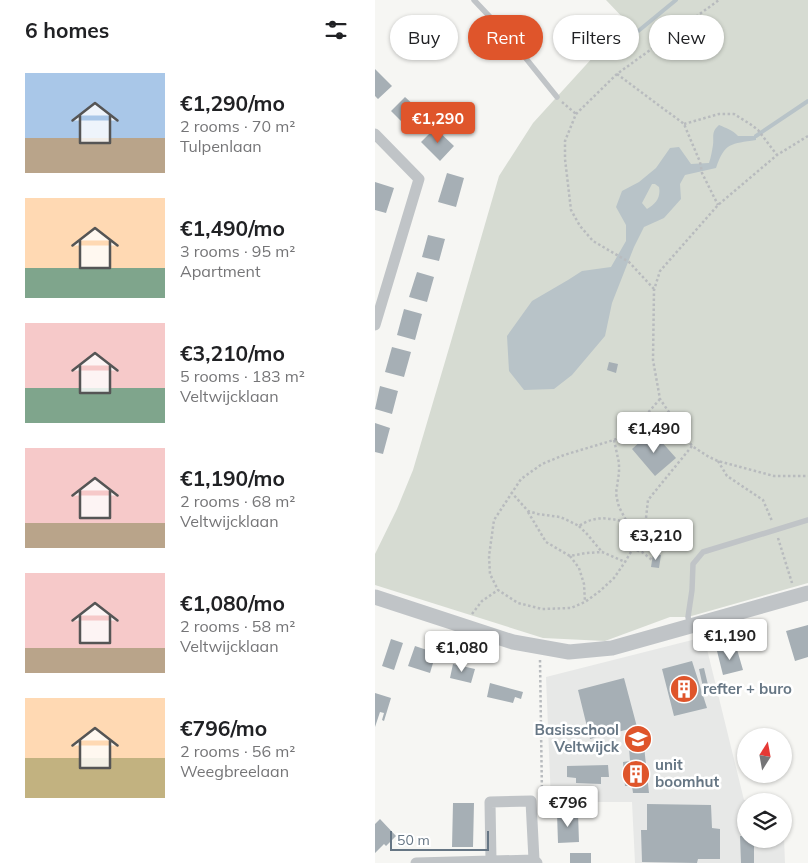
<!DOCTYPE html>
<meta charset="utf-8">
<style>
body{margin:0;font-family:Mulish,sans-serif;background:#f6f6f6;color:#202124;height:100vh;display:flex;flex-direction:column;font-size:19px;white-space:nowrap}
*{box-sizing:border-box;margin:0}
p{font-size:16px;color:#757577}
.icon{flex:none;width:28px;height:28px;fill:none;stroke:currentColor;stroke-width:2;stroke-linecap:round;stroke-linejoin:round}
.map{position:relative;flex:1;overflow:hidden}
.details{display:flex;flex-direction:column;background:#fff;width:375px}
.details>*{flex:none}
.hud{position:absolute;left:15px;top:15px;width:342px;height:45px;display:flex;gap:10px}
.needle{width:32px;rotate:11deg}
.buttons{position:absolute;left:362px;top:728px;display:grid;gap:10px}
.buttons a{display:grid;place-items:center;width:55px;height:55px;border-radius:50%;background:#fff;box-shadow:0 1px 4px #0004;font-size:25px}
.scale{position:absolute;left:15px;bottom:12px;width:99px;box-sizing:border-box;padding-left:5px;border:2px solid #667684;border-top:0;font-size:14px;line-height:18px;white-space:nowrap;color:#667684;-webkit-text-stroke:4px #fff;paint-order:stroke}
.price{position:absolute;translate:-50% -42px;padding:0 11px;border-radius:5px;background:#fff;color:#222;font-size:16px;line-height:32px;filter:drop-shadow(0 1px 2px #0008)}
.price::after{content:'';position:absolute;left:50%;top:30px;width:15px;height:11px;margin-left:-8px;background:inherit;clip-path:polygon(0 0,100% 0,50% 100%)}
.price.active{background:#df552b;color:#fff}
ul{padding:0;list-style:none}
li{display:flex;align-items:center;gap:15px;height:125px;padding:0 25px}
li span{display:grid;place-items:center;flex:none;width:140px;height:100px;border-radius:0px;color:#555}
li>.icon{margin-inline-start:auto}
span .icon{width:60px;height:60px;fill:#fffc;stroke-width:1}
li b{font-size:21px}
h2{display:flex;justify-content:space-between;align-items:center;height:60px;padding:0 25px;font-size:21px}
.pill{padding:0 18px;border-radius:22px;background:#fff;box-shadow:0 1px 4px #0004;font-size:18px;line-height:45px}
.pill.active{background:#df552b;color:#fff}
main{display:flex;flex:1;min-height:0}
.map>svg:first-child{display:block}
.built{fill:#e7e8e7}
.green{fill:#d6dbd2}
.water{fill:#b8c3c8;fill-rule:evenodd}
.lines{fill:none;stroke-linecap:round;stroke-linejoin:round}
.stream{stroke:#b8c3c8;stroke-width:4}
.building{fill:#a6afb5}
.path{stroke:#b8bbbe;stroke-width:2.5;stroke-dasharray:2.5 2.5;stroke-linecap:butt}
.service{stroke:#c0c4c7;stroke-width:5.5}
.minor{stroke:#c0c4c7;stroke-width:11}
.tertiary{stroke:#c0c4c7;stroke-width:15}
.labels{text-anchor:middle;stroke-width:5;stroke-linejoin:round;paint-order:stroke}
.poi-label{font-size:15px;font-weight:bold;fill:#667684;stroke:#fff;text-anchor:start}
</style>
<main>
<section class="details">
<h2>6 homes<svg class="icon" aria-label="filters" viewBox="0 0 24 24"><path d="M4 7h16M4 17h16"/><circle cx="9" cy="7" r="2"/><circle cx="15" cy="17" r="2"/></svg></h2>
<ul>
<li><span style="background:linear-gradient(#a9c7e8 65%,#b9a48a 0)"><svg class="icon" aria-label="home" viewBox="0 0 24 24"><path d="M3 11l9-7 9 7M6 9v11h12V9"/></svg></span><div><b>€1,290/mo</b><p>2 rooms · 70 m²</p><p>Tulpenlaan</p></div></li>
<li><span style="background:linear-gradient(#ffd9b3 70%,#7fa58c 0)"><svg class="icon" aria-label="home" viewBox="0 0 24 24"><path d="M3 11l9-7 9 7M6 9v11h12V9"/></svg></span><div><b>€1,490/mo</b><p>3 rooms · 95 m²</p><p>Apartment</p></div></li>
<li><span style="background:linear-gradient(#f6c9c9 65%,#7fa58c 0)"><svg class="icon" aria-label="home" viewBox="0 0 24 24"><path d="M3 11l9-7 9 7M6 9v11h12V9"/></svg></span><div><b>€3,210/mo</b><p>5 rooms · 183 m²</p><p>Veltwijcklaan</p></div></li>
<li><span style="background:linear-gradient(#f6c9c9 75%,#b9a48a 0)"><svg class="icon" aria-label="home" viewBox="0 0 24 24"><path d="M3 11l9-7 9 7M6 9v11h12V9"/></svg></span><div><b>€1,190/mo</b><p>2 rooms · 68 m²</p><p>Veltwijcklaan</p></div></li>
<li><span style="background:linear-gradient(#f6c9c9 75%,#b9a48a 0)"><svg class="icon" aria-label="home" viewBox="0 0 24 24"><path d="M3 11l9-7 9 7M6 9v11h12V9"/></svg></span><div><b>€1,080/mo</b><p>2 rooms · 58 m²</p><p>Veltwijcklaan</p></div></li>
<li><span style="background:linear-gradient(#ffd9b3 60%,#c2b280 0)"><svg class="icon" aria-label="home" viewBox="0 0 24 24"><path d="M3 11l9-7 9 7M6 9v11h12V9"/></svg></span><div><b>€796/mo</b><p>2 rooms · 56 m²</p><p>Weegbreelaan</p></div></li>
</ul>
</section>
<div class="map">
<svg width="433" height="863" viewBox="0 0 433 863">
<rect width="100%" height="100%" fill="#f6f6f3"/>
<path class="built" d="M 329,637 L 369,800 L 384,801 L 371,801 L 371,839 L 409,839 L 409,837 L 410,863 L 260,863 L 257,802 L 176,802 L 171,677 Z"/>
<path class="green" d="M 231,0 L 433,0 L 433,583 L 313,617 L 295,617 L 230,641 L 168,638 L 0,585 L 0,554 L 22,509 L 38,470 L 77,338 L 124,176 L 158,123 L 251,21 Z"/>
<path class="water" d="M 344,125 C 351,128 358,130 363,136 L 381,136 L 381,140 C 356,144 350,142 341,168 L 310,175 L 305,184 L 306,199 L 289,218 L 269,227 L 259,247 L 237,303 L 230,336 L 197,375 L 179,389 L 149,390 L 134,371 L 132,336 L 157,301 L 193,280 L 207,271 L 236,267 L 251,241 L 251,225 L 241,207 L 247,191 L 264,182 L 281,168 L 295,148 L 304,147 L 316,164 L 334,163 C 336,157 337,151 338,145 C 339,136 336,132 344,125 ZM 277,184 L 280,184 L 284,187 C 286,197 281,204 272,209 L 267,203 Z"/>
<g class="lines">
<path class="stream" d="M 256,37 L 301,0
M 381,136 L 433,101"/>
</g>
<path class="building" d="M 0,69 L 17,86 L 3,99 L 0,96 Z
M 30,97 L 52,117 L 37,132 L 16,111 Z
M 60,128 L 79,146 L 65,161 L 46,142 Z
M 72,173 L 89,178 L 81,207 L 63,202 Z
M 0,182 L 19,188 L 11,213 L 0,210 Z
M 53,235 L 70,239 L 64,261 L 47,257 Z
M 42,272 L 59,277 L 52,302 L 34,297 Z
M 29,309 L 47,314 L 40,340 L 22,335 Z
M 17,347 L 36,352 L 29,377 L 10,372 Z
M 234,362 L 243,364 L 241,373 L 232,370 Z
M 5,386 L 23,391 L 17,414 L 0,409 Z
M 0,423 L 15,428 L 8,454 L 0,452 Z
M 277,431 L 301,458 L 280,476 L 257,449 Z
M 278,554 L 286,555 L 284,568 L 276,567 Z
M 433,625 L 433,657 L 420,661 L 411,631 Z
M 16,639 L 28,643 L 19,670 L 7,666 Z
M 40,646 L 61,653 L 55,673 L 33,666 Z
M 361,646 L 368,670 L 348,675 L 342,651 Z
M 317,661 L 332,708 L 299,716 L 287,669 Z
M 78,664 L 100,669 L 96,683 L 75,678 Z
M 329,668 L 333,685 L 328,687 L 324,669 Z
M 249,678 L 262,727 L 215,739 L 203,690 Z
M 115,683 L 148,692 L 146,699 L 140,697 L 138,703 L 112,697 Z
M 0,693 L 16,698 L 9,721 L 7,720 L 9,713 L 5,712 L 0,727 Z
M 269,746 L 274,793 L 258,793 L 257,786 L 250,786 L 248,762 L 255,761 L 254,747 Z
M 233,765 L 234,777 L 226,777 L 226,784 L 201,783 L 201,778 L 192,777 L 192,766 Z
M 78,803 L 99,803 L 98,847 L 77,847 Z
M 272,804 L 336,805 L 337,828 L 345,829 L 345,859 L 323,859 L 322,863 L 267,862 L 266,830 L 272,830 Z
M 182,813 L 203,813 L 204,842 L 183,843 Z
M 5,819 L 21,836 L 11,846 L 9,844 L 0,853 L 0,824 Z
M 365,836 L 371,836 L 371,839 L 379,839 L 379,863 L 366,863 Z
M 195,853 L 216,853 L 216,863 L 195,863 Z"/>
<g class="lines">
<path class="path" d="M 242,74 L 309,124 L 325,162 L 327,173 L 343,205
M 187,102 L 201,114
M 309,124 L 344,114 L 359,114 L 375,124 L 383,130 L 402,155
M 433,136 L 402,155 L 343,205 L 285,271 L 279,290 L 278,360 L 285,399 L 317,446 L 334,457 L 343,461 L 399,476 L 433,476
M 279,289 L 254,262 L 218,241 L 205,226 L 196,210 L 190,159 L 190,141 L 201,114 L 242,74 L 344,0
M 285,399 L 257,431 L 239,440 L 189,455 L 167,464 L 146,479 L 119,520 L 114,556 L 115,574 L 123,590 L 143,603 L 167,609 L 196,608 L 210,602 L 225,591 L 239,578 L 250,562 L 260,545 L 266,526 L 271,518 L 273,500 L 317,446
M 239,440 L 244,463 L 244,473 L 241,493 L 242,499 L 244,507 L 252,522 L 266,526
M 343,461 L 352,476 L 388,500 L 397,521
M 136,492 L 153,511 L 163,514 L 185,517 L 192,520 L 204,526 C 221,515 232,518 252,522
M 153,512 L 171,542 L 195,556 L 211,553 L 227,552 L 250,562
M 204,526 L 212,534 L 227,552
M 403,538 L 417,583
M 257,549 L 267,552 L 277,560
M 195,556 L 204,568 L 209,584 L 210,602
M 97,614 L 107,601 L 123,590
M 165,660 L 167,795"/>
<path class="service" d="M 99,0 L 132,35 L 182,97
M 315,626 L 313,617 L 317,590 L 318,564 L 328,552 L 433,520"/>
<path class="minor" d="M 0,134 L 44,179 L 0,325
M 116,861 L 115,802 L 156,801 L 159,860 L 162,863
M 41,863 L 159,860"/>
<path class="tertiary" d="M 0,597 L 138,642 L 194,652 L 237,648 L 433,593"/>
</g>
<defs>
<symbol id="building-disc" viewBox="-11 -11 22 22"><circle r="9.5" fill="#df552b" stroke="#fff"/><path d="M-4-6H4V6H1V3H-1V6H-4ZM-2.5-4.3h1.7v1.8h-1.7ZM.8-4.3h1.7v1.8H.8ZM-2.5-1h1.7V.8h-1.7ZM.8-1h1.7V.8H.8Z" fill="#fff"/></symbol>
<symbol id="school-disc" viewBox="-11 -11 22 22"><circle r="9.5" fill="#df552b" stroke="#fff"/><path d="M0-5L7-2L0 1L-7-2ZM-4 1L0 2.5L4 1V4Q0 6-4 4Z" fill="#fff"/></symbol>
</defs>
<g fill-rule="evenodd">
<use href="#building-disc" x="293" y="673" width="32" height="32"/>
<use href="#school-disc" x="247" y="723" width="32" height="32"/>
<use href="#building-disc" x="245" y="758" width="32" height="32"/>
</g>
<g class="labels">
<g class="poi-label">
<text x="328" y="694">refter + buro</text>
<text x="244" y="735" text-anchor="end">Basisschool<tspan x="244" dy="17">Veltwijck</tspan></text>
<text x="280" y="770">unit<tspan x="280" dy="17">boomhut</tspan></text>
</g>
</g>
</svg>
<div class="buttons">
<a><svg class="needle" viewBox="-14 -14 28 28"><path d="M0-13l5 13h-10z" fill="#e53935"/><path d="M0 13l5-13h-10z" fill="#757577"/></svg></a>
<a><svg class="icon" aria-label="layers" viewBox="0 0 24 24"><path d="M12 4l9 5-9 5-9-5zM3 14l9 5 9-5"/></svg></a>
</div>
<div class="scale">50 m</div>
<b class="price active" style="left:63px;top:144px">€1,290</b>
<b class="price" style="left:279px;top:454px">€1,490</b>
<b class="price" style="left:281px;top:561px">€3,210</b>
<b class="price" style="left:355px;top:661px">€1,190</b>
<b class="price" style="left:87px;top:673px">€1,080</b>
<b class="price" style="left:193px;top:828px">€796</b>
<div class="hud">
<a class="pill">Buy</a>
<a class="pill active">Rent</a>
<a class="pill">Filters</a>
<a class="pill">New</a>
</div>
</div>
</main>
